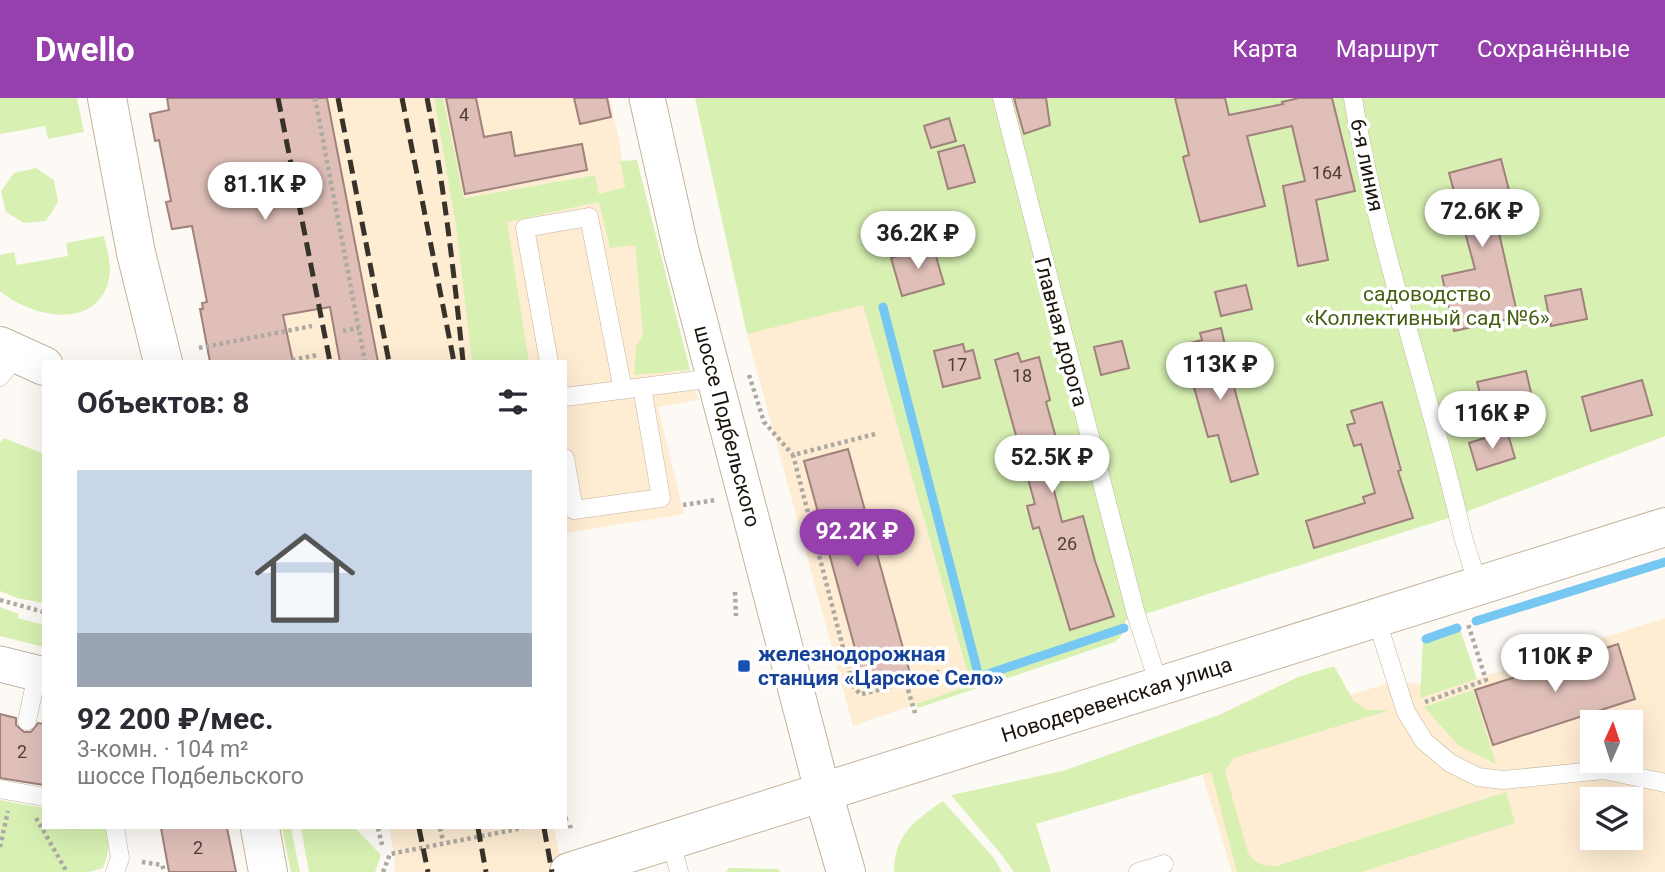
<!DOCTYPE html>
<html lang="ru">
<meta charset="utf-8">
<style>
body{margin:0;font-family:Roboto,sans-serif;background:#f2f2f3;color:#2b2b33;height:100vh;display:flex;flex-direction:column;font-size:26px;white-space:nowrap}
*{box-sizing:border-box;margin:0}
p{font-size:23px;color:#7c7c81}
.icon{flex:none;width:38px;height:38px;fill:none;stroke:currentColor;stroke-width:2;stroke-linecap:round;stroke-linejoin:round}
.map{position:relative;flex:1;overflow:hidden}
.panel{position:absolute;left:42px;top:262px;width:525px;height:469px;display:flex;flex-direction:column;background:#fff;border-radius:0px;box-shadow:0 7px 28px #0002}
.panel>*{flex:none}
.needle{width:46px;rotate:3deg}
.fabs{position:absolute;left:1580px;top:612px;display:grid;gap:14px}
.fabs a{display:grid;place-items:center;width:63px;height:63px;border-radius:0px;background:#fff;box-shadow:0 7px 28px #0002;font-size:35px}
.price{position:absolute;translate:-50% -60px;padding:0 16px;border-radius:24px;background:#fff;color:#222;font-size:23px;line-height:46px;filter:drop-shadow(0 2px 4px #0008)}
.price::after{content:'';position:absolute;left:50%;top:42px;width:21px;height:16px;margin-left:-10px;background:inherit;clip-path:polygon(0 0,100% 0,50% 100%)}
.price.on{background:#9640ad;color:#fff}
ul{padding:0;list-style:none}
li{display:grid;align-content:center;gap:14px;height:371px;padding:0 35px}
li+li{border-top:2px solid #e1e1e2}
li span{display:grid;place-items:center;height:217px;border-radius:0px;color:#555}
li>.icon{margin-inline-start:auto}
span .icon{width:126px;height:126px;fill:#fffc;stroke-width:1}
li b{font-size:30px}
h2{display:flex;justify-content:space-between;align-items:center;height:84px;padding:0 35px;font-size:30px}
header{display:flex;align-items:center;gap:42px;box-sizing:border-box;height:98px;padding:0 35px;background:#9640ad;color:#fff}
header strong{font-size:33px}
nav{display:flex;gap:38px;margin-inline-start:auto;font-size:24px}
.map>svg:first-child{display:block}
.built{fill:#feecd3;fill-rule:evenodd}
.green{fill:#d8f1b3}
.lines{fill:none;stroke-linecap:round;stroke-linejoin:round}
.stream{stroke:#76c8f3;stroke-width:9}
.building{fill:#e0bfb9;stroke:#a0817c;stroke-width:2}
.service-casing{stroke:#c4b39b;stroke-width:19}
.minor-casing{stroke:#c4b39b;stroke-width:37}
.tertiary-casing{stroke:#c4b39b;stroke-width:40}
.secondary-casing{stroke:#c4b39b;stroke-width:40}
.path{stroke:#ada9a3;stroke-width:4.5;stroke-dasharray:3.5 3.5;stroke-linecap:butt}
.service{stroke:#fff;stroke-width:18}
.minor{stroke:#fff;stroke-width:35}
.tertiary{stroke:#fff;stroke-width:38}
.secondary{stroke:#fff;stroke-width:38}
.rail{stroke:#38332a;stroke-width:5;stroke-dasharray:14 7;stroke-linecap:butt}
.transit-dot{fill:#1a4fb4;stroke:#fff;stroke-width:2.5}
.labels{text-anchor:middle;stroke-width:7;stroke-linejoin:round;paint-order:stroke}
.number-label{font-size:18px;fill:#4c3f36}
.street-label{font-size:21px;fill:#1a140b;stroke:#fff}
.park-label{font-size:21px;fill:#475f12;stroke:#fff}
.transit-label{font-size:21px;font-weight:bold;fill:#164399;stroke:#fff;text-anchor:start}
</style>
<header>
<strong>Dwello</strong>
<nav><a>Карта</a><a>Маршрут</a><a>Сохранённые</a></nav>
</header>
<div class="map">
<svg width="1665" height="774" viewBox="0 0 1665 774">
<rect width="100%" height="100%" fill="#fdfaf5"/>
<path class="built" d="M 269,0 L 434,0 L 456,128 L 472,264 L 293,264 L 282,217 L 310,212 Z
M 443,0 L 610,0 L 620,46 L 622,63 L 620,63 L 625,89 L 599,96 L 594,77 L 464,100 Z
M 599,104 L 635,146 L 643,237 L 673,275 L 690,272 L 698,302 L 658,309 L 684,416 L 565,435 L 565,264 L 529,264 L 506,124 Z
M 863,206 L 971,587 L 853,628 L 747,236 Z
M 1665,520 L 1665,774 L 1232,774 L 1198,662 L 1221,636 L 1389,585 L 1460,586 ZM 1592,625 L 1631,625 L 1631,663 L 1592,663 ZM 1592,702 L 1631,702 L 1631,740 L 1592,740 Z
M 389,730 L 554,730 L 563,774 L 394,774 L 395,761 Z"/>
<path class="green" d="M 0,0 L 77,0 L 84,34 L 48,41 L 45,28 L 0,36 Z
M 434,0 L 443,0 L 464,100 L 595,77 L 599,96 L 625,89 L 620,63 L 637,62 L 690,272 L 634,277 L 636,248 L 643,237 L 635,147 L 610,150 L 599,104 L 507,124 L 529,264 L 472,264 L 456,128 Z
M 695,0 L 1665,0 L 1665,338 L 1458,417 L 1126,522 L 1121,538 L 1115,544 L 918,610 L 916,606 L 971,587 L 863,207 L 747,236 Z
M 36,70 L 54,82 L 58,104 L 46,123 L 24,125 L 6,114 L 1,93 L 14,75 Z
M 104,138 C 107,152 112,168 109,181 C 97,234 30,219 0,193 L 0,157 L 14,154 L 17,167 L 68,158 L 66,145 Z
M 4,340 L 44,356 L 44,505 L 17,500 L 0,493 L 0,345 Z
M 0,509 L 19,516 L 18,520 L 44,527 L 44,549 L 0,538 Z
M 1458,525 L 1477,581 L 1420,600 L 1423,539 Z
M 1334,568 L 1353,602 L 1366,612 L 1390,612 L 1234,660 L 1225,673 L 1248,755 C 1256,767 1263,768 1277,768 L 1506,694 L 1515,725 L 1362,774 L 1237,774 L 1211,674 L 1036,726 L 1051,774 L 1014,774 L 1000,755 L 951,697 L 1063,673 L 1219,617 L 1298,579 Z
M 1473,592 L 1496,666 L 1459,648 L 1424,609 Z
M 0,702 L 44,710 L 44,730 L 105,730 C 112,744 108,755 103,770 L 89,774 L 0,774 Z
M 943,703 L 994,760 L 1002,774 L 894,774 C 894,737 915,722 943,703 Z
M 282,730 L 291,730 L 300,774 L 291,774 Z
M 301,730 L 355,730 L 381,757 L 375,774 L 309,774 Z
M 729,770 L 779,771 L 780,774 L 726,774 Z"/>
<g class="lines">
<path class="stream" d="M 883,209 L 979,579 L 1124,530
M 1476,523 L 1665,464
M 1426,541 L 1457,530"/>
</g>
<path class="building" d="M 167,0 L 327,0 L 378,264 L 340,264 L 330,209 L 283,217 L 293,264 L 210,264 L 200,211 L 203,211 L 202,205 L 207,204 L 192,128 L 172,131 L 166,104 L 171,103 L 159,42 L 155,43 L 150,16 L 169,12 Z
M 446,0 L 476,0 L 484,39 L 511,34 L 515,58 L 582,46 L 587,72 L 465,96 Z
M 574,0 L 607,0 L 611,19 L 580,26 Z
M 1014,0 L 1046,0 L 1050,27 L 1024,36 Z
M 1175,0 L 1225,0 L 1229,17 L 1283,6 L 1282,4 L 1299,0 L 1332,0 L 1355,93 L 1316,102 L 1328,162 L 1298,168 L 1283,88 L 1305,83 L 1292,28 L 1247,38 L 1265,108 L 1200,124 L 1183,59 L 1189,57 Z
M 949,20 L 956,43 L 931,50 L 924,28 Z
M 964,47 L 975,84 L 948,91 L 938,54 Z
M 1501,61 L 1515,116 L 1497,121 L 1497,126 L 1518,219 L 1454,233 L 1442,178 L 1475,171 L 1449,75 Z
M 933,148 L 944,186 L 902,198 L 891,160 Z
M 1246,187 L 1252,211 L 1221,218 L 1215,194 Z
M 1581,191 L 1587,221 L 1551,228 L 1545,198 Z
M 1221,230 L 1229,264 L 1227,264 L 1258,376 L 1231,384 L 1218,337 L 1208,339 L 1182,247 L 1202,242 L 1200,235 Z
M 1122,243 L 1129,270 L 1101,277 L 1094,249 Z
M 963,246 L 965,254 L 973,252 L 980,280 L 943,289 L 934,253 Z
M 1018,255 L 1021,264 L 1039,259 L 1050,302 L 1046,304 L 1062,361 L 1047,365 L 1062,424 L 1083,418 L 1095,463 L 1114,518 L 1070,532 L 1039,429 L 1033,431 L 1027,408 L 1035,406 L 995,262 Z
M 1526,273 L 1532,299 L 1484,311 L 1477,284 Z
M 1642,282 L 1652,317 L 1591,333 L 1582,299 Z
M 1382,304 L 1401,372 L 1398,373 L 1413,420 L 1314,450 L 1306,423 L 1365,405 L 1363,399 L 1375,395 L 1361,346 L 1354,348 L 1347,327 L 1355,325 L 1351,313 Z
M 1507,333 L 1515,360 L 1477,372 L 1469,345 Z
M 848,351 L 911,579 L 866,591 L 804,363 Z
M 1618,546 L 1635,601 L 1493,647 L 1475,592 Z
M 0,616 L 16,620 L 16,627 L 24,634 L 31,634 L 38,625 L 44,626 L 44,687 L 0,680 Z
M 161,730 L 227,730 L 236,774 L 169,774 Z"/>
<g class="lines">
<defs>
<path id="service" d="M 1002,0 L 1136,516 L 1159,587
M 1353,0 C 1377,149 1430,292 1463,439 L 1478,487
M 549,264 L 525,130 L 589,119 L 623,292
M 0,279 L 17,257
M 565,299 L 714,280
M 565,360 L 574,412 L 661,400 L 642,289
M 1376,520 L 1406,614 L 1424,643 L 1450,665 L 1478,679 L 1503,682 L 1604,672 L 1665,685
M 27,623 L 37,576
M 0,691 L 44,699
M 115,730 L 120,760 L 115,774
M 671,744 L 679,774
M 1138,774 L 1164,766"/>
<g id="minor">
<path id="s1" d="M 647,0 L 681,152 L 823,695"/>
<path d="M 0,566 L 44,577"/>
</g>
<path id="tertiary" d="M 107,0 L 136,155 L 163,264
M 0,248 L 44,268
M 260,730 L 268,774"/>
<g id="secondary">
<path d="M 823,695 L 846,774"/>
<path id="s2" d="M 569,774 L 1665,429"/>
</g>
</defs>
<use href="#service" class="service-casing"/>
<use href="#minor" class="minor-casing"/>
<use href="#tertiary" class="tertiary-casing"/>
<use href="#secondary" class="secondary-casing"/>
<path class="path" d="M 315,0 L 365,264
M 343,233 L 359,230
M 199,250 L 312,228
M 292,262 L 318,257
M 749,277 L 764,324 L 793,357
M 875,336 L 793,357 L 853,588 L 860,596 L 867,595 L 942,573
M 683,407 L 716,402
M 735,494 L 736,518
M 0,502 L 44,514
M 906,585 L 916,618
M 1425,604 L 1486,582 L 1468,526
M 36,720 L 67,774
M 565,721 L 568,720
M 570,727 L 571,732
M 378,730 L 382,747
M 440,730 L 443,743
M 0,749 L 8,713
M 142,764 L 162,767 L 164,772
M 383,774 L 390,756 L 523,730"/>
<use href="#service" class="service"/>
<use href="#minor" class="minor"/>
<use href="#tertiary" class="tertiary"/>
<use href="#secondary" class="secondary"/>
<path class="rail" d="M 278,0 L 330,264
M 338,0 L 389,264
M 402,0 L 454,264
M 427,0 C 444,87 454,175 463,263
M 419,730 L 428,774
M 478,730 L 486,774
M 544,730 L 552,774"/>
</g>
<rect class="transit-dot" x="737" y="561" width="14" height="14" rx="3.5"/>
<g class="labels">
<g class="number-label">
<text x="464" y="23">4</text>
<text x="1327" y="81">164</text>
<text x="957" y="273">17</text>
<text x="1022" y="284">18</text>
<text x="1067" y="452">26</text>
<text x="22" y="660">2</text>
<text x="198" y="756">2</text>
</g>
<g class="street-label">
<text transform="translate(1367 67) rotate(78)" y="7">6-я линия</text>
<text transform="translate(1061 234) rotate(75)" y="7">Главная дорога</text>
<text dy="7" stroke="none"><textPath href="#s1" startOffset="338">шоссе Подбельского</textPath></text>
<text dy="7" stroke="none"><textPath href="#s2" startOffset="574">Новодеревенская улица</textPath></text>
</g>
<g class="park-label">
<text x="1427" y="203">садоводство<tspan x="1427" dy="24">«Коллективный сад №6»</tspan></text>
</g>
<g class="transit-label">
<text x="758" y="563">железнодорожная<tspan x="758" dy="24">станция «Царское Село»</tspan></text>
</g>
</g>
</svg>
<div class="fabs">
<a><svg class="needle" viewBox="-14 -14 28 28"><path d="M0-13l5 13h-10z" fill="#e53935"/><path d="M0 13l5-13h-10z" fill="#7c7c81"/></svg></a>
<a><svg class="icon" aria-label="layers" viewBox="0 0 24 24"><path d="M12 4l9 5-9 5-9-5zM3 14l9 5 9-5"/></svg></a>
</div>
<b class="price" style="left:265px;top:124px">81.1K ₽</b>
<b class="price" style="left:1482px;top:151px">72.6K ₽</b>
<b class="price" style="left:918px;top:173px">36.2K ₽</b>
<b class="price" style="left:1220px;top:304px">113K ₽</b>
<b class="price" style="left:1492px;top:353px">116K ₽</b>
<b class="price" style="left:1052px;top:397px">52.5K ₽</b>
<b class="price on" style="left:857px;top:471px">92.2K ₽</b>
<b class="price" style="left:1555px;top:596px">110K ₽</b>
<section class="panel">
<h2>Объектов: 8<svg class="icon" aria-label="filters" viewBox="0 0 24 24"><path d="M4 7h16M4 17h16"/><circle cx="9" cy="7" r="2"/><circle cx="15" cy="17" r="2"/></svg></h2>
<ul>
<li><span style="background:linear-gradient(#c9d6e8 75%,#9aa5b1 0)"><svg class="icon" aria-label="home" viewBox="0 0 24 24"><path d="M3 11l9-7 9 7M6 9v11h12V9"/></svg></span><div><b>92 200 ₽/мес.</b><p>3-комн. · 104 m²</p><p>шоссе Подбельского</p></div></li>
</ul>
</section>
</div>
